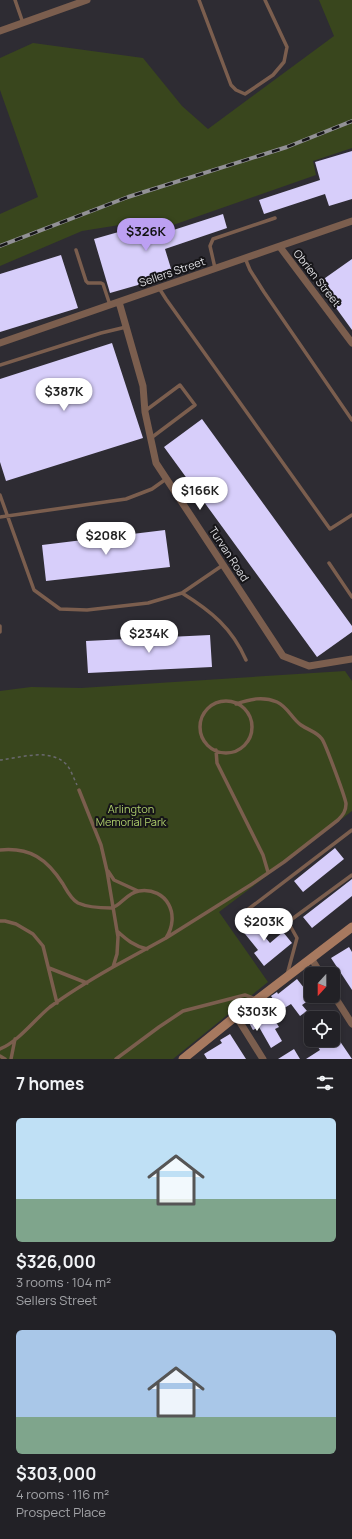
<!DOCTYPE html>
<meta charset="utf-8">
<style>
body{margin:0;font-family:Manrope,sans-serif;background:#2a292e;color:#f1f3f6;height:100vh;display:flex;flex-direction:column;font-size:15px;white-space:nowrap}
*{box-sizing:border-box;margin:0}
p{font-size:13px;color:#a2a3a7}
.icon{flex:none;width:22px;height:22px;fill:none;stroke:currentColor;stroke-width:2;stroke-linecap:round;stroke-linejoin:round}
.map{position:relative;height:1059px;overflow:hidden}
.sheet{display:flex;flex-direction:column;background:#222126;flex:1}
.sheet>*{flex:none}
.needle{width:26px;rotate:201deg}
.buttons{position:absolute;left:304px;top:967px;display:grid;gap:8px}
.buttons a{display:grid;place-items:center;width:36px;height:36px;border-radius:6px;background:#222126;box-shadow:0 2px 6px #0003,0 0 0 1px #3f3e43;font-size:20px}
.price{position:absolute;translate:-50% -34px;padding:0 9px;border-radius:14px;background:#fff;color:#222;font-size:13px;line-height:26px;filter:drop-shadow(0 1px 2px #0008)}
.price::after{content:'';position:absolute;left:50%;top:24px;width:12px;height:9px;margin-left:-6px;background:inherit;clip-path:polygon(0 0,100% 0,50% 100%)}
.price.active{background:#bca0f2;color:#111}
ul{padding:0;list-style:none}
li{display:grid;align-content:center;gap:8px;height:212px;padding:0 16px}
li span{display:grid;place-items:center;height:124px;border-radius:6px;color:#555}
li>.icon{margin-inline-start:auto}
span .icon{width:72px;height:72px;fill:#fffc;stroke-width:1}
li b{font-size:17px}
h2{display:flex;justify-content:space-between;align-items:center;height:48px;padding:0 16px;font-size:17px}
.map>svg:first-child{display:block}
.green{fill:#39461d}
.building{fill:#d7cefa}
.lines{fill:none;stroke-linecap:round;stroke-linejoin:round}
.path{stroke:#6a696f;stroke-width:1.5;stroke-dasharray:3 3;stroke-linecap:butt}
.service{stroke:#7b5e4e;stroke-width:3.5}
.minor{stroke:#7b5e4e;stroke-width:7}
.secondary{stroke:#a7795f;stroke-width:9}
.rail-casing{stroke:#929196;stroke-width:4}
.rail{stroke:#161518;stroke-width:2.5;stroke-dasharray:8;stroke-linecap:butt}
.labels{text-anchor:middle;stroke-width:4;stroke-linejoin:round;paint-order:stroke}
.street-label{font-size:11px;fill:#dedee2;stroke:#161518}
.park-label{font-size:11px;fill:#aece6c;stroke:#161518}
</style>
<div class="map">
<svg width="352" height="1059" viewBox="0 0 352 1059">
<rect width="100%" height="100%" fill="#2e2c33"/>
<path class="green" d="M 319,0 L 352,0 L 352,148 L 313,161 L 316,175 L 156,231 L 151,220 L 82,231 L 0,266 L 0,214 L 38,197 L 0,90 L 0,58 L 33,43 L 143,58 L 182,106 L 208,129 L 334,36 Z
M 345,671 L 352,681 L 352,811 L 219,912 L 268,982 L 173,1059 L 0,1059 L 0,691 L 31,687 L 81,688 Z"/>
<path class="building" d="M 352,151 L 352,199 L 329,206 L 325,194 L 264,214 L 259,200 L 320,180 L 315,162 Z
M 223,214 L 227,228 L 165,249 L 173,275 L 110,293 L 94,239 L 157,221 L 161,234 Z
M 61,255 L 78,308 L 0,332 L 0,274 Z
M 352,259 L 352,330 L 318,283 Z
M 112,343 L 143,438 L 6,481 L 0,462 L 0,379 Z
M 202,419 L 352,626 L 352,632 L 317,657 L 164,447 Z
M 165,530 L 170,567 L 46,581 L 42,545 Z
M 210,635 L 212,667 L 88,673 L 86,641 Z
M 335,848 L 344,859 L 303,892 L 294,881 Z
M 352,879 L 352,896 L 312,928 L 303,917 Z
M 247,916 L 270,943 L 283,932 L 292,943 L 264,966 L 254,953 L 258,950 L 237,924 Z
M 349,947 L 352,952 L 352,990 L 331,958 Z
M 297,979 L 312,998 L 302,1005 L 307,1011 L 300,1016 L 291,1004 L 281,1010 L 271,996 L 277,992 L 278,994 Z
M 262,1010 L 269,1022 L 274,1019 L 279,1027 L 275,1029 L 282,1041 L 271,1048 L 259,1027 L 253,1030 L 247,1019 Z
M 333,1031 L 352,1059 L 306,1059 L 320,1050 L 313,1040 L 333,1040 Z
M 230,1034 L 246,1059 L 207,1059 L 204,1054 L 222,1043 L 220,1040 Z
M 294,1049 L 300,1059 L 278,1059 Z"/>
<g class="lines">
<path class="path" d="M 0,760 C 21,758 50,747 67,765 C 71,770 74,779 77,785"/>
<path class="service" d="M 15,0 L 23,23
M 199,0 L 231,85 L 236,90 L 245,94 L 273,75 L 284,62 L 287,47 L 265,0
M 76,250 L 86,281 L 88,283 L 101,283 L 103,284 L 110,305
M 245,258 L 250,270 L 264,292 L 352,420
M 215,268 L 210,246 L 213,239 L 275,218
M 159,288 L 166,299 L 330,529 L 352,515
M 0,365 L 101,333 L 126,327
M 145,411 L 180,385 L 195,405 L 151,438
M 0,495 L 34,590 L 60,609 L 87,610 L 148,603 L 182,593 L 223,565
M 0,517 L 126,499 L 152,489 L 166,479
M 329,563 L 352,597
M 182,593 C 211,611 232,628 246,660
M 0,626 L 0,632
M200 727a26 26 0 1 1 52 0a26 26 0 1 1-52 0Z
M 216,750 L 217,763 L 263,855 L 268,872
M 0,850 C 30,847 47,859 63,884 C 67,891 71,899 78,903 C 87,907 101,908 111,908 C 120,907 126,893 139,891 C 167,887 181,915 166,938
M 108,871 L 114,880 L 138,891
M 242,914 L 352,830
M 0,921 L 5,921 L 16,924 L 33,934 L 43,946 L 57,1003
M 117,931 C 127,940 134,946 147,949
M 113,967 L 166,938 L 252,884 L 284,862 L 338,820 C 343,815 346,811 346,804 C 346,799 325,743 322,739 C 317,732 308,730 301,725 C 292,719 288,707 277,702 C 263,696 250,699 236,704
M 49,968 L 87,983
M 287,975 L 297,938 L 288,922 L 352,875
M 0,1049 C 19,1041 34,1020 50,1007 C 70,992 92,979 113,967 L 117,954 L 118,937 L 107,871 L 101,845 L 79,790
M 0,1056 L 5,1059
M 11,1059 L 15,1039
M 116,1059 L 159,1027 L 183,1011 L 245,995 L 256,999"/>
<path class="minor" d="M 0,31 L 87,0
M 280,247 L 352,343
M 119,302 L 143,386 L 145,412 L 156,463 L 283,656 L 309,666 L 352,659
M 0,343 L 352,221
M 311,958 L 321,974
M 333,994 L 352,1024
M 236,1016 L 263,1059"/>
<path class="secondary" d="M 183,1059 L 236,1016 L 352,927"/>
<defs>
<path id="rail" d="M 0,246 L 128,197 L 287,147 L 352,121"/>
</defs>
<use href="#rail" class="rail-casing"/>
<use href="#rail" class="rail"/>
</g>
<g class="labels">
<g class="street-label">
<text transform="translate(172 272) rotate(-19)" y="4">Sellers Street</text>
<text transform="translate(317 278) rotate(52)" y="4">Obrien Street</text>
<text transform="translate(229 554) rotate(57)" y="4">Turvan Road</text>
</g>
<g class="park-label">
<text x="131" y="813">Arlington<tspan x="131" dy="13">Memorial Park</tspan></text>
</g>
</g>
</svg>
<div class="buttons">
<a><svg class="needle" viewBox="-14 -14 28 28"><path d="M0-13l5 13h-10z" fill="#e53935"/><path d="M0 13l5-13h-10z" fill="#a2a3a7"/></svg></a>
<a><svg class="icon" aria-label="locate" viewBox="0 0 24 24"><circle cx="12" cy="12" r="6"/><path d="M12 2v4M12 18v4M2 12h4M18 12h4"/></svg></a>
</div>
<b class="price active" style="left:146px;top:252px">$326K</b>
<b class="price" style="left:64px;top:412px">$387K</b>
<b class="price" style="left:200px;top:511px">$166K</b>
<b class="price" style="left:106px;top:556px">$208K</b>
<b class="price" style="left:149px;top:654px">$234K</b>
<b class="price" style="left:264px;top:942px">$203K</b>
<b class="price" style="left:257px;top:1032px">$303K</b>
</div>
<section class="sheet">
<h2>7 homes<svg class="icon" aria-label="filters" viewBox="0 0 24 24"><path d="M4 7h16M4 17h16"/><circle cx="9" cy="7" r="2"/><circle cx="15" cy="17" r="2"/></svg></h2>
<ul>
<li><span style="background:linear-gradient(#bfe0f5 65%,#7fa58c 0)"><svg class="icon" aria-label="home" viewBox="0 0 24 24"><path d="M3 11l9-7 9 7M6 9v11h12V9"/></svg></span><div><b>$326,000</b><p>3 rooms · 104 m²</p><p>Sellers Street</p></div></li>
<li><span style="background:linear-gradient(#a9c7e8 70%,#7fa58c 0)"><svg class="icon" aria-label="home" viewBox="0 0 24 24"><path d="M3 11l9-7 9 7M6 9v11h12V9"/></svg></span><div><b>$303,000</b><p>4 rooms · 116 m²</p><p>Prospect Place</p></div></li>
</ul>
</section>
